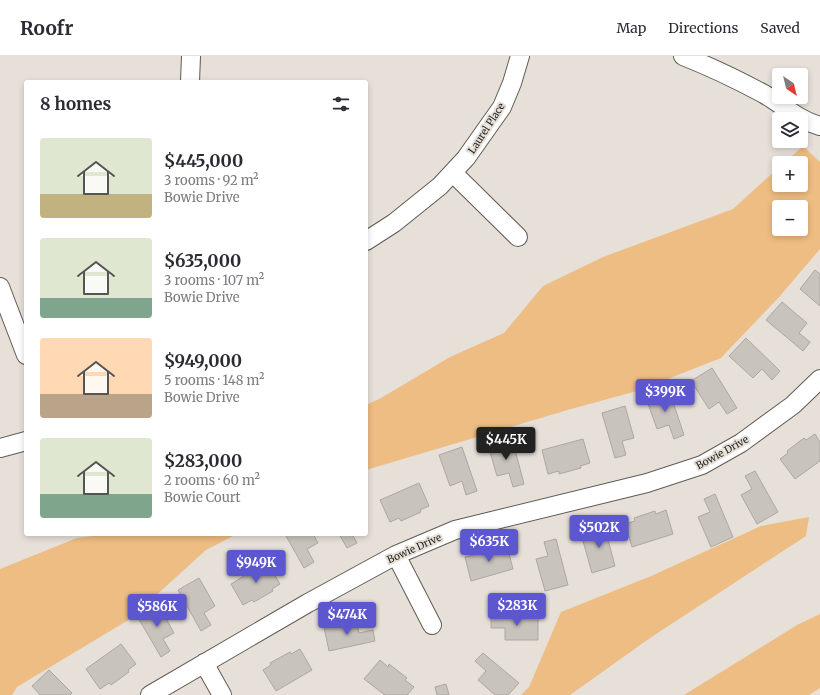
<!DOCTYPE html>
<meta charset="utf-8">
<style>
body{margin:0;font-family:Merriweather,serif;background:#f7f7f7;color:#2b2b33;height:100vh;display:flex;flex-direction:column;font-size:15px;white-space:nowrap}
*{box-sizing:border-box;margin:0}
p{font-size:13px;color:#7c7c81}
.icon{flex:none;width:22px;height:22px;fill:none;stroke:currentColor;stroke-width:2;stroke-linecap:round;stroke-linejoin:round}
.map{position:relative;flex:1;overflow:hidden}
.drawer{position:absolute;left:24px;top:24px;width:344px;height:456px;display:flex;flex-direction:column;background:#fff;border-radius:4px;box-shadow:0 2px 6px #0003}
.drawer>*{flex:none}
.needle{width:26px;rotate:145deg}
.controls{position:absolute;left:772px;top:12px;display:grid;gap:8px}
.controls a{display:grid;place-items:center;width:36px;height:36px;border-radius:4px;background:#fff;box-shadow:0 2px 6px #0003;font-size:20px}
.price{position:absolute;translate:-50% -34px;padding:0 9px;border-radius:4px;background:#5d57cf;color:#fff;font-size:13px;line-height:26px;filter:drop-shadow(0 1px 2px #0008)}
.price::after{content:'';position:absolute;left:50%;top:24px;width:12px;height:9px;margin-left:-6px;background:inherit;clip-path:polygon(0 0,100% 0,50% 100%)}
.price.active{background:#222;color:#fff}
ul{padding:0;list-style:none}
li{display:flex;align-items:center;gap:12px;height:100px;padding:0 16px}
li span{display:grid;place-items:center;flex:none;width:112px;height:80px;border-radius:4px;color:#555}
li>.icon{margin-inline-start:auto}
span .icon{width:48px;height:48px;fill:#fffc;stroke-width:1}
li b{font-size:17px}
h2{display:flex;justify-content:space-between;align-items:center;height:48px;padding:0 16px;font-size:17px}
header{display:flex;align-items:center;gap:24px;box-sizing:border-box;height:56px;padding:0 20px;background:#fff;border-bottom:1px solid #e1e1e2}
header strong{font-size:19px}
nav{display:flex;gap:22px;margin-inline-start:auto;font-size:14px}
.map>svg:first-child{display:block}
.green{fill:#eebd83;fill-rule:evenodd}
.building{fill:#c9c3bd;stroke:#ada7a1}
.lines{fill:none;stroke-linecap:round;stroke-linejoin:round}
.street-casing{stroke:#605b55;stroke-width:20}
.street{stroke:#fff;stroke-width:18}
.labels{text-anchor:middle;stroke-width:4;stroke-linejoin:round;paint-order:stroke}
.street-label{font-size:10px;fill:#211f1c;stroke:#e6e0d9}
</style>
<header>
<strong>Roofr</strong>
<nav><a>Map</a><a>Directions</a><a>Saved</a></nav>
</header>
<div class="map">
<svg width="820" height="639" viewBox="0 0 820 639">
<rect width="100%" height="100%" fill="#e6e0d9"/>
<path class="green" d="M 803,90 L 820,106 L 820,193 L 780,240 L 721,302 L 637,335 L 571,353 L 366,414 L 366,349 L 381,342 L 450,301 L 504,277 L 543,230 L 603,201 L 733,153 L 779,111 L 779,129 L 801,129 L 801,107 L 784,107 ZM 779,151 L 801,151 L 801,173 L 779,173 Z
M 809,461 L 806,480 L 650,582 L 570,639 L 521,639 L 529,631 L 561,556 L 651,520 L 761,470 Z
M 109,478 L 237,478 L 206,494 L 130,563 L 17,631 L 12,639 L 0,639 L 0,513 L 77,482 Z
M 820,558 L 820,632 L 809,639 L 684,639 L 797,569 Z"/>
<path class="building" d="M 815,214 L 820,218 L 820,250 L 800,233 Z
M 782,246 L 807,267 L 799,277 L 810,286 L 803,295 L 766,264 Z
M 746,282 L 780,315 L 772,324 L 762,313 L 753,322 L 729,300 Z
M 712,312 L 737,352 L 727,358 L 719,346 L 709,353 L 691,325 Z
M 669,334 L 684,379 L 674,383 L 669,369 L 657,373 L 646,342 Z
M 625,350 L 634,382 L 622,385 L 626,399 L 615,402 L 602,357 Z
M 815,378 L 820,386 L 820,405 L 795,423 L 780,403 L 788,397 L 787,395 L 804,382 L 806,384 Z
M 512,382 L 524,428 L 513,431 L 509,417 L 497,420 L 488,389 Z
M 583,383 L 590,407 L 580,410 L 581,412 L 559,418 L 559,415 L 548,418 L 542,394 Z
M 462,391 L 477,435 L 466,439 L 462,425 L 450,430 L 439,399 Z
M 755,415 L 778,456 L 757,468 L 741,439 L 752,433 L 745,420 Z
M 419,427 L 429,450 L 420,454 L 421,456 L 401,465 L 399,462 L 390,466 L 380,444 Z
M 715,438 L 733,481 L 711,491 L 698,461 L 710,456 L 704,443 Z
M 666,454 L 673,478 L 632,491 L 625,468 L 635,465 L 634,462 L 655,455 L 656,458 Z
M 603,465 L 615,510 L 592,517 L 583,485 L 595,482 L 592,468 Z
M 285,478 L 313,478 L 318,487 L 307,493 L 314,506 L 304,512 Z
M 339,478 L 352,478 L 357,487 L 347,492 Z
M 556,483 L 568,529 L 545,535 L 536,503 L 548,500 L 544,486 Z
M 507,490 L 513,513 L 471,525 L 465,501 Z
M 267,506 L 280,528 L 272,533 L 273,535 L 254,546 L 252,544 L 243,549 L 231,528 Z
M 199,522 L 215,550 L 204,557 L 211,569 L 201,575 L 178,534 Z
M 158,548 L 174,577 L 163,583 L 170,595 L 161,601 L 137,560 Z
M 491,560 L 538,560 L 538,584 L 505,584 L 505,572 L 491,572 Z
M 356,565 L 359,577 L 373,574 L 375,585 L 329,595 L 324,571 Z
M 121,588 L 136,608 L 128,614 L 129,616 L 111,629 L 109,627 L 100,633 L 86,613 Z
M 300,593 L 312,614 L 276,635 L 263,614 L 271,609 L 270,607 L 290,596 L 291,598 Z
M 483,597 L 519,627 L 508,639 L 495,639 L 478,624 L 486,615 L 475,605 Z
M 380,604 L 388,611 L 389,608 L 407,622 L 405,624 L 414,631 L 407,639 L 385,639 L 364,623 Z
M 49,614 L 72,637 L 70,639 L 40,639 L 32,630 Z
M 446,628 L 449,639 L 437,639 L 435,631 Z"/>
<g class="lines">
<defs>
<path id="street" d="M 683,0 C 711,11 738,24 764,38 C 783,49 798,64 820,70
M 190,26 L 191,0
M 453,117 L 518,181
M 366,185 L 394,167 L 440,130 L 466,102 L 502,51 L 512,27 L 520,0
M 0,231 L 26,299
M 0,392 L 26,385
M 396,499 L 432,569
M 204,607 L 222,639
M 150,639 L 308,547 L 396,499 L 455,474 L 647,427 L 702,409 L 741,387 L 793,349 L 820,323"/>
</defs>
<use href="#street" class="street-casing"/>
<use href="#street" class="street"/>
</g>
<g class="labels">
<g class="street-label">
<text transform="translate(486 72) rotate(-57)" y="4">Laurel Place</text>
<text transform="translate(722 396) rotate(-29)" y="4">Bowie Drive</text>
<text transform="translate(414 492) rotate(-24)" y="4">Bowie Drive</text>
</g>
</g>
</svg>
<div class="controls">
<a><svg class="needle" viewBox="-14 -14 28 28"><path d="M0-13l5 13h-10z" fill="#e53935"/><path d="M0 13l5-13h-10z" fill="#7c7c81"/></svg></a>
<a><svg class="icon" aria-label="layers" viewBox="0 0 24 24"><path d="M12 4l9 5-9 5-9-5zM3 14l9 5 9-5"/></svg></a>
<a>+</a>
<a>−</a>
</div>
<b class="price" style="left:665px;top:357px">$399K</b>
<b class="price active" style="left:506px;top:405px">$445K</b>
<b class="price" style="left:599px;top:493px">$502K</b>
<b class="price" style="left:489px;top:507px">$635K</b>
<b class="price" style="left:256px;top:528px">$949K</b>
<b class="price" style="left:517px;top:571px">$283K</b>
<b class="price" style="left:157px;top:572px">$586K</b>
<b class="price" style="left:347px;top:580px">$474K</b>
<section class="drawer">
<h2>8 homes<svg class="icon" aria-label="filters" viewBox="0 0 24 24"><path d="M4 7h16M4 17h16"/><circle cx="9" cy="7" r="2"/><circle cx="15" cy="17" r="2"/></svg></h2>
<ul>
<li><span style="background:linear-gradient(#dfe7d0 70%,#c2b280 0)"><svg class="icon" aria-label="home" viewBox="0 0 24 24"><path d="M3 11l9-7 9 7M6 9v11h12V9"/></svg></span><div><b>$445,000</b><p>3 rooms · 92 m²</p><p>Bowie Drive</p></div></li>
<li><span style="background:linear-gradient(#dfe7d0 75%,#7fa58c 0)"><svg class="icon" aria-label="home" viewBox="0 0 24 24"><path d="M3 11l9-7 9 7M6 9v11h12V9"/></svg></span><div><b>$635,000</b><p>3 rooms · 107 m²</p><p>Bowie Drive</p></div></li>
<li><span style="background:linear-gradient(#ffd9b3 70%,#b9a48a 0)"><svg class="icon" aria-label="home" viewBox="0 0 24 24"><path d="M3 11l9-7 9 7M6 9v11h12V9"/></svg></span><div><b>$949,000</b><p>5 rooms · 148 m²</p><p>Bowie Drive</p></div></li>
<li><span style="background:linear-gradient(#dfe7d0 70%,#7fa58c 0)"><svg class="icon" aria-label="home" viewBox="0 0 24 24"><path d="M3 11l9-7 9 7M6 9v11h12V9"/></svg></span><div><b>$283,000</b><p>2 rooms · 60 m²</p><p>Bowie Court</p></div></li>
</ul>
</section>
</div>
